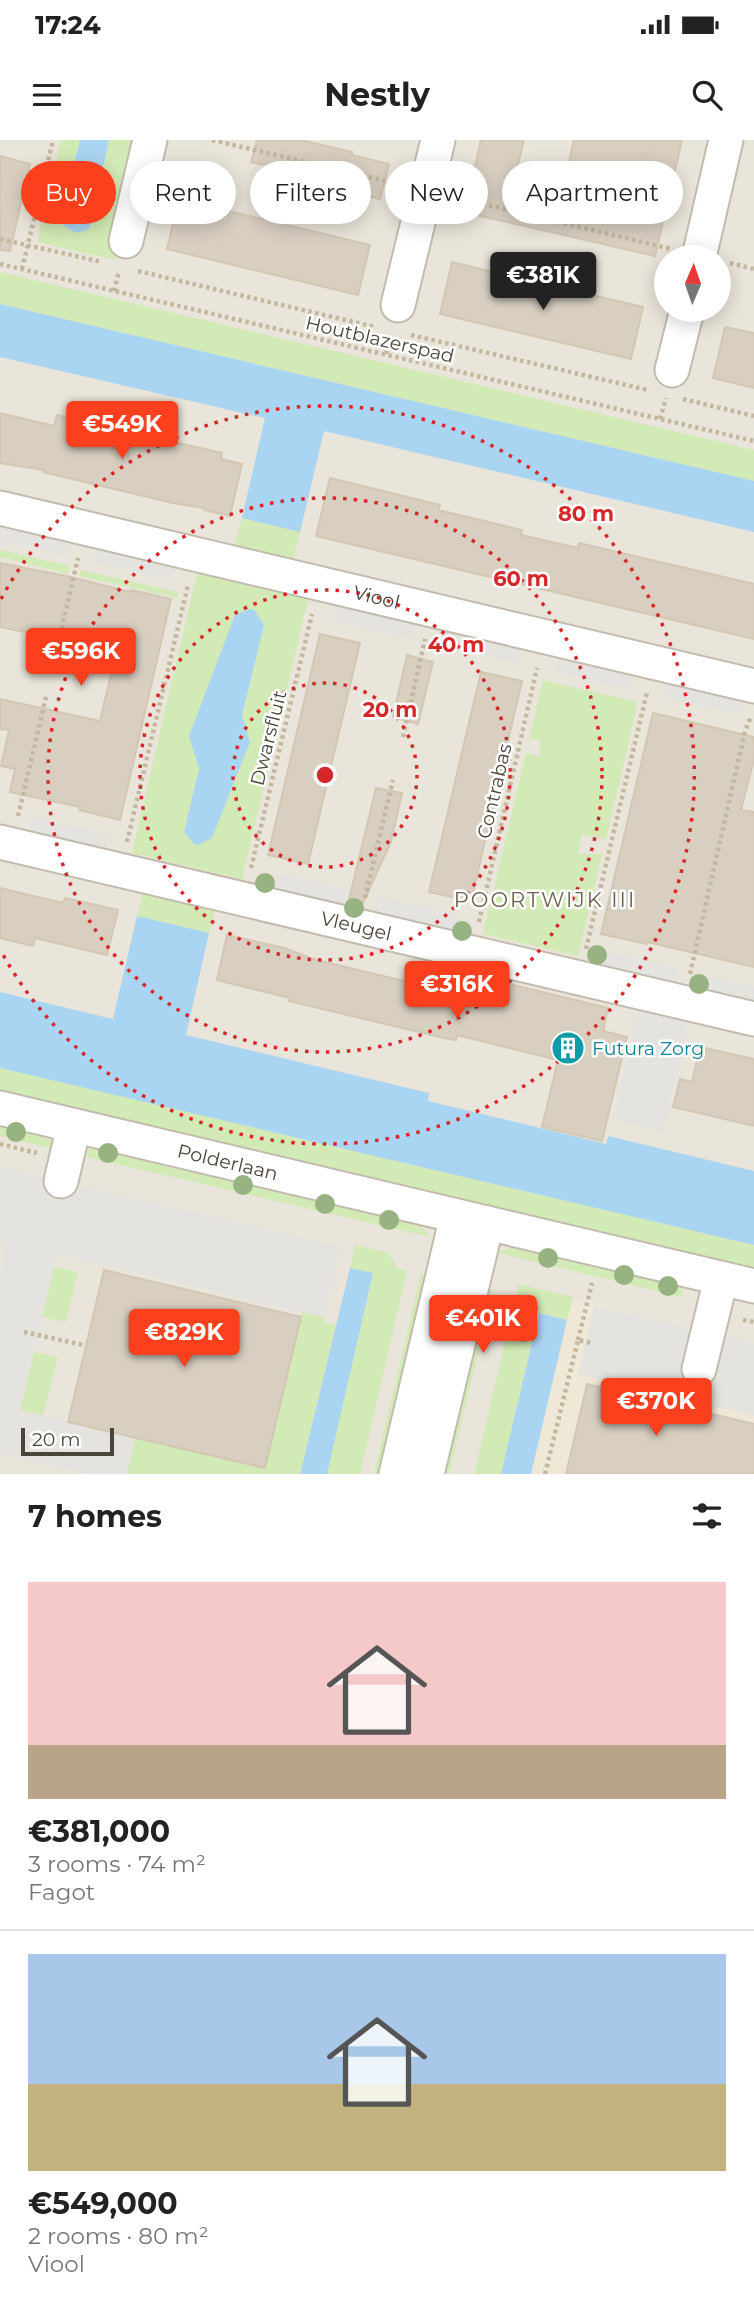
<!DOCTYPE html>
<meta charset="utf-8">
<style>
body{margin:0;font-family:Montserrat,sans-serif;background:#f2f2f2;color:#222;height:100vh;display:flex;flex-direction:column;font-size:26px;white-space:nowrap}
*{box-sizing:border-box;margin:0}
p{font-size:23px;color:#767676}
.icon{flex:none;width:38px;height:38px;fill:none;stroke:currentColor;stroke-width:2;stroke-linecap:round;stroke-linejoin:round}
.map{position:relative;height:1334px;overflow:hidden}
.details{display:flex;flex-direction:column;background:#fff;flex:1}
.details>*{flex:none}
.top-card{position:absolute;left:21px;top:21px;width:712px;height:63px;display:flex;gap:14px}
.needle{width:46px;rotate:2deg}
.tools{position:absolute;left:654px;top:105px;display:grid;gap:14px}
.tools a{display:grid;place-items:center;width:77px;height:77px;border-radius:50%;background:#fff;box-shadow:0 4px 18px #0003;font-size:35px}
.scale{position:absolute;left:21px;bottom:18px;width:93px;box-sizing:border-box;padding-left:7px;border:4px solid #4b4439;border-top:0;font-size:19px;line-height:24px;white-space:nowrap;color:#4b4439;-webkit-text-stroke:5px #fff;paint-order:stroke}
.price{position:absolute;translate:-50% -60px;padding:0 16px;border-radius:7px;background:#fc3f1d;color:#fff;font-size:23px;line-height:46px;filter:drop-shadow(0 2px 4px #0008)}
.price::after{content:'';position:absolute;left:50%;top:42px;width:21px;height:16px;margin-left:-10px;background:inherit;clip-path:polygon(0 0,100% 0,50% 100%)}
.price.active{background:#222;color:#fff}
ul{padding:0;list-style:none}
li{display:grid;align-content:center;gap:14px;height:371px;padding:0 28px}
li+li{border-top:2px solid #e0e0e0}
li span{display:grid;place-items:center;height:217px;border-radius:0px;color:#555}
li>.icon{margin-inline-start:auto}
span .icon{width:126px;height:126px;fill:#fffc;stroke-width:1}
li b{font-size:30px}
h2{display:flex;justify-content:space-between;align-items:center;height:84px;padding:0 28px;font-size:30px}
.pill{padding:0 24px;border-radius:32px;background:#fff;box-shadow:0 4px 18px #0003;font-size:24px;line-height:63px}
.pill.active{background:#fc3f1d;color:#fff}
.status{display:flex;justify-content:space-between;align-items:center;height:49px;padding:0 35px;background:#fff;direction:ltr}
.status svg{height:19px;fill:currentColor}
header{display:flex;justify-content:space-between;align-items:center;height:91px;padding:0 28px;background:#fff;font-size:32px;font-weight:700}
.map>svg:first-child{display:block}
.residential{fill:#eae5da;fill-rule:evenodd}
.education{fill:#efe8d6}
.green{fill:#d2eab5;fill-rule:evenodd}
.parking{fill:#e5e3e0}
.water{fill:#a9d4f2}
.building{fill:#d8cfc1;stroke:#d3c7b4;stroke-width:2}
.lines{fill:none;stroke-linecap:round;stroke-linejoin:round}
.minor-casing{stroke:#c2bbae;stroke-width:37}
.path{stroke:#c4b79f;stroke-width:4.5;stroke-dasharray:3.5 3.5;stroke-linecap:butt}
.minor{stroke:#fff;stroke-width:33}
.tree{fill:#97b381}
.ring{fill:none;stroke:#d62828;stroke-width:3.5;stroke-dasharray:3.5 7}
.labels{text-anchor:middle;stroke-width:5;stroke-linejoin:round;paint-order:stroke}
.street-label{font-size:19px;fill:#4b4439;stroke:#fff}
.culture-label{font-size:19px;fill:#0d838f;stroke:#fff;text-anchor:start}
.neighbourhood-label{font-size:21px;letter-spacing:2px;fill:#6e6250;stroke:#fff}
.centre{fill:#d62828;stroke:#fff;stroke-width:3.5}
.ring-label{font-size:21px;text-anchor:middle;font-weight:bold;fill:#d62828;stroke:#fff;stroke-width:5;stroke-linejoin:round;paint-order:stroke}
</style>
<div class="status"><b>17:24</b><svg viewBox="0 0 49 12"><path d="M0 12V9h3v3zM5 12V6h3v6zM10 12V3h3v9zM15 12V0h3v12zM26 1h20v11H26zM47 4h2v5h-2z"/></svg></div>
<header><svg class="icon" aria-label="menu" viewBox="0 0 24 24"><path d="M4 6h16M4 12h16M4 18h16"/></svg>Nestly<svg class="icon" aria-label="search" viewBox="0 0 24 24"><circle cx="10" cy="10" r="6"/><path d="M15 15l6 6"/></svg></header>
<div class="map">
<svg width="754" height="1334" viewBox="0 0 754 1334">
<rect width="100%" height="100%" fill="#f6f3ec"/>
<path class="residential" d="M 0,0 L 754,0 L 754,1334 L 0,1334 ZM 667,117 L 719,117 L 719,170 L 667,170 Z"/>
<path class="education" d="M 572,1160 L 754,1203 L 754,1334 L 531,1334 Z"/>
<path class="green" d="M 61,0 L 80,0 L 60,81 C 71,92 75,95 89,89 L 109,0 L 139,0 L 114,120 L 37,102 Z
M 0,132 L 754,310 L 754,341 L 0,164 Z
M 242,378 L 300,392 L 293,419 L 235,405 Z
M 0,410 L 70,426 L 68,434 L 0,417 Z
M 81,430 L 178,452 L 177,458 L 79,436 Z
M 197,433 L 308,459 L 242,739 L 132,713 ZM 264,485 L 242,575 L 250,602 L 184,692 L 199,629 Z
M 543,540 L 638,562 L 606,699 L 582,694 L 578,714 L 602,714 L 578,816 L 483,794 L 526,613 L 540,617 L 540,599 L 529,599 Z
M 143,753 L 215,770 L 209,793 L 137,776 Z
M 0,928 L 754,1105 L 754,1132 L 0,955 Z
M 0,982 L 56,995 L 53,1009 L 0,996 Z
M 90,1003 L 418,1083 L 430,1097 L 87,1017 Z
M 355,1105 L 389,1113 L 398,1129 L 407,1131 L 360,1334 L 327,1334 L 373,1134 L 350,1128 Z
M 516,1106 L 684,1143 L 682,1157 L 498,1113 Z
M 54,1127 L 78,1132 L 66,1182 L 42,1177 Z
M 421,1134 L 434,1137 L 387,1334 L 374,1334 Z
M 519,1144 L 573,1157 L 567,1180 L 539,1173 L 501,1334 L 474,1334 Z
M 479,1148 L 493,1151 L 449,1334 L 435,1334 Z
M 302,1172 L 324,1177 L 324,1182 L 336,1185 L 300,1334 L 127,1334 L 135,1298 L 265,1328 Z
M 34,1212 L 58,1217 L 43,1276 L 20,1270 Z"/>
<path class="parking" d="M 0,380 L 70,396 L 66,416 L 0,401 Z
M 97,403 L 175,421 L 170,440 L 92,421 Z
M 337,459 L 416,478 L 411,499 L 332,480 Z
M 443,484 L 522,502 L 517,523 L 438,505 Z
M 560,512 L 637,530 L 632,550 L 556,531 Z
M 666,536 L 745,554 L 740,575 L 662,557 Z
M 31,676 L 110,695 L 105,715 L 27,696 Z
M 273,732 L 352,751 L 347,772 L 268,754 Z
M 378,757 L 460,775 L 455,798 L 373,778 Z
M 604,811 L 680,829 L 676,850 L 599,831 Z
M 707,836 L 754,847 L 754,869 L 702,856 Z
M 639,869 L 689,881 L 663,992 L 612,979 Z
M 0,1027 L 341,1107 L 324,1177 L 57,1114 L 20,1270 L 135,1298 L 127,1334 L 88,1334 L 0,1313 L 0,1134 L 7,1103 L 0,1101 Z
M 594,1166 L 754,1203 L 754,1276 L 578,1234 Z"/>
<path class="water" d="M 80,0 L 109,0 L 89,89 C 75,95 71,92 60,82 Z
M 0,164 L 754,341 L 754,392 L 324,291 L 300,392 L 242,378 L 265,278 L 0,217 Z
M 250,469 L 254,470 L 264,485 L 242,575 L 250,602 L 212,698 L 198,705 L 194,704 L 184,692 L 199,629 L 189,596 L 235,475 Z
M 137,776 L 209,793 L 186,895 L 429,953 L 428,961 L 606,1004 L 608,996 L 754,1031 L 754,1105 L 0,928 L 0,852 L 113,879 Z
M 350,1128 L 373,1133 L 327,1334 L 300,1334 Z
M 539,1173 L 567,1180 L 531,1334 L 501,1334 Z"/>
<path class="building" d="M 257,0 L 301,0 L 352,12 L 352,15 L 389,24 L 380,59 L 357,53 L 359,47 L 251,22 Z
M 481,0 L 524,0 L 511,52 L 559,63 L 574,0 L 682,0 L 655,116 L 476,75 L 479,59 L 468,56 Z
M 0,16 L 30,24 L 10,111 L 0,110 Z
M 179,59 L 370,105 L 358,155 L 167,109 Z
M 452,122 L 501,134 L 498,149 L 545,150 L 546,144 L 643,167 L 631,219 L 440,174 Z
M 725,187 L 754,193 L 754,248 L 713,238 Z
M 0,273 L 54,286 L 57,275 L 222,313 L 221,319 L 242,324 L 230,376 L 204,370 L 204,368 L 173,363 L 43,332 L 44,330 L 0,323 Z
M 330,338 L 440,365 L 438,370 L 522,390 L 521,395 L 578,408 L 579,403 L 754,444 L 754,499 L 316,396 Z
M 0,423 L 71,437 L 130,452 L 131,450 L 171,459 L 120,680 L 79,670 L 80,667 L 10,652 L 15,629 L 1,626 L 9,590 L 0,589 L 0,559 L 100,581 L 116,513 L 63,500 L 0,487 Z
M 320,494 L 360,503 L 308,724 L 268,715 Z
M 407,515 L 433,522 L 418,584 L 393,577 Z
M 481,532 L 522,541 L 471,761 L 429,752 Z
M 653,573 L 754,597 L 754,619 L 741,670 L 754,672 L 754,827 L 647,802 L 647,804 L 601,794 Z
M 376,648 L 402,653 L 391,702 L 361,767 L 348,764 Z
M 0,748 L 63,763 L 65,758 L 118,770 L 107,815 L 35,798 L 33,806 L 0,798 Z
M 227,795 L 284,808 L 316,820 L 467,856 L 472,835 L 608,868 L 603,891 L 627,897 L 602,1001 L 542,987 L 558,920 L 457,895 L 456,900 L 444,898 L 289,861 L 290,858 L 217,840 Z
M 700,907 L 754,919 L 754,986 L 673,967 L 680,939 L 692,942 Z
M 104,1130 L 301,1177 L 265,1328 L 68,1282 Z
M 587,1244 L 754,1284 L 754,1334 L 566,1334 Z"/>
<g class="lines">
<defs>
<g id="minor">
<path d="M 126,101 L 150,0"/>
<path d="M 699,117 L 726,0"/>
<path d="M 398,165 L 438,0"/>
<path d="M 672,230 L 687,170"/>
<path id="s1" d="M 0,368 L 754,546"/>
<path id="s2" d="M 0,702 L 754,879"/>
<path id="s3" d="M 0,968 L 754,1146"/>
<path d="M 61,1041 L 74,986"/>
<path d="M 699,1229 L 721,1139"/>
<path d="M 396,1334 L 457,1076"/>
<path d="M 427,1334 L 487,1083"/>
</g>
</defs>
<use href="#minor" class="minor-casing"/>
<path class="path" d="M 212,0 L 395,43
M 455,57 L 671,109
M 0,99 L 102,122
M 730,123 L 754,129
M 0,124 L 754,301
M 22,129 L 53,0
M 138,131 L 375,187
M 114,151 L 119,131
M 411,195 L 648,250
M 386,214 L 391,195
M 683,259 L 754,276
M 660,279 L 666,258
M 55,516 L 78,418
M 403,597 L 425,499
M 18,676 L 46,557
M 127,702 L 188,445
M 251,728 L 312,474
M 365,758 L 393,640
M 479,782 L 537,528
M 586,809 L 647,552
M 690,834 L 745,591 L 751,577
M 0,1004 L 37,1013
M 743,1180 L 754,1182
M 24,1192 L 83,1205
M 578,1200 L 592,1143
M 545,1334 L 578,1200 L 591,1203"/>
<use href="#minor" class="minor"/>
</g>
<g class="tree">
<circle cx="265" cy="743" r="10"/>
<circle cx="354" cy="768" r="10"/>
<circle cx="462" cy="791" r="10"/>
<circle cx="597" cy="815" r="10"/>
<circle cx="699" cy="844" r="10"/>
<circle cx="16" cy="992" r="10"/>
<circle cx="108" cy="1013" r="10"/>
<circle cx="243" cy="1045" r="10"/>
<circle cx="325" cy="1064" r="10"/>
<circle cx="389" cy="1080" r="10"/>
<circle cx="548" cy="1118" r="10"/>
<circle cx="624" cy="1135" r="10"/>
<circle cx="668" cy="1146" r="10"/>
<circle cx="528" cy="1168" r="10"/>
<circle cx="523" cy="1192" r="10"/>
</g>
<g class="ring">
<circle cx="325" cy="635" r="92"/>
<circle cx="325" cy="635" r="185"/>
<circle cx="325" cy="635" r="277"/>
<path d="M1 459A369 369 0 1 1 1 811"/>
</g>
<defs>
<symbol id="building-disc" viewBox="-11 -11 22 22"><circle r="9.5" fill="#0f9aa8" stroke="#fff"/><path d="M-4-6H4V6H1V3H-1V6H-4ZM-2.5-4.3h1.7v1.8h-1.7ZM.8-4.3h1.7v1.8H.8ZM-2.5-1h1.7V.8h-1.7ZM.8-1h1.7V.8H.8Z" fill="#fff"/></symbol>
</defs>
<g fill-rule="evenodd">
<use href="#building-disc" x="549" y="889" width="38" height="38"/>
</g>
<g class="labels">
<g class="street-label">
<text transform="translate(380 199) rotate(13)" y="7">Houtblazerspad</text>
<text dy="7" stroke="none"><textPath href="#s1" startOffset="387">Viool</textPath></text>
<text transform="translate(268 598) rotate(-76)" y="7">Dwarsfluit</text>
<text transform="translate(494 651) rotate(-77)" y="7">Contrabas</text>
<text dy="7" stroke="none"><textPath href="#s2" startOffset="366">Vleugel</textPath></text>
<text dy="7" stroke="none"><textPath href="#s3" startOffset="234">Polderlaan</textPath></text>
</g>
<g class="culture-label">
<text x="592" y="915">Futura Zorg</text>
</g>
<g class="neighbourhood-label">
<text x="545" y="767">POORTWIJK III</text>
</g>
</g>
<circle cx="325" cy="635" r="10" class="centre"/>
<g class="ring-label">
<text x="586" y="381">80 m</text>
<text x="521" y="446">60 m</text>
<text x="456" y="512">40 m</text>
<text x="390" y="577">20 m</text>
</g>
</svg>
<div class="tools">
<a><svg class="needle" viewBox="-14 -14 28 28"><path d="M0-13l5 13h-10z" fill="#e53935"/><path d="M0 13l5-13h-10z" fill="#767676"/></svg></a>
</div>
<div class="scale">20 m</div>
<b class="price active" style="left:543px;top:172px">€381K</b>
<b class="price" style="left:122px;top:321px">€549K</b>
<b class="price" style="left:81px;top:548px">€596K</b>
<b class="price" style="left:457px;top:881px">€316K</b>
<b class="price" style="left:483px;top:1215px">€401K</b>
<b class="price" style="left:184px;top:1229px">€829K</b>
<b class="price" style="left:656px;top:1298px">€370K</b>
<div class="top-card">
<a class="pill active">Buy</a>
<a class="pill">Rent</a>
<a class="pill">Filters</a>
<a class="pill">New</a>
<a class="pill">Apartment</a>
</div>
</div>
<section class="details">
<h2>7 homes<svg class="icon" aria-label="filters" viewBox="0 0 24 24"><path d="M4 7h16M4 17h16"/><circle cx="9" cy="7" r="2"/><circle cx="15" cy="17" r="2"/></svg></h2>
<ul>
<li><span style="background:linear-gradient(#f6c9c9 75%,#b9a48a 0)"><svg class="icon" aria-label="home" viewBox="0 0 24 24"><path d="M3 11l9-7 9 7M6 9v11h12V9"/></svg></span><div><b>€381,000</b><p>3 rooms · 74 m²</p><p>Fagot</p></div></li>
<li><span style="background:linear-gradient(#a9c7e8 60%,#c2b280 0)"><svg class="icon" aria-label="home" viewBox="0 0 24 24"><path d="M3 11l9-7 9 7M6 9v11h12V9"/></svg></span><div><b>€549,000</b><p>2 rooms · 80 m²</p><p>Viool</p></div></li>
</ul>
</section>
